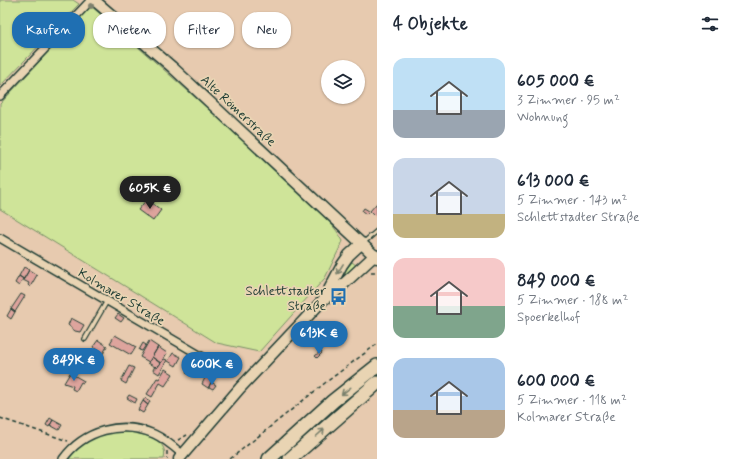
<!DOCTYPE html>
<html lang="de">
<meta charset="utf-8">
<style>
body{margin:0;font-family:Mynerve,sans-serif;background:#f2f2f3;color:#1f2937;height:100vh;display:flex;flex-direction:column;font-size:15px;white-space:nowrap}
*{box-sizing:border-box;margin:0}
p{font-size:13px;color:#747a83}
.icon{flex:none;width:22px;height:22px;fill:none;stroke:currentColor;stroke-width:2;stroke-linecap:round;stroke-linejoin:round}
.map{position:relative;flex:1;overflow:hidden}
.drawer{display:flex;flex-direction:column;background:#fff;width:360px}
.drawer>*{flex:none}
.hud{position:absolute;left:12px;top:12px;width:305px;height:36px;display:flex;gap:8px}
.tools{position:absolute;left:321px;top:60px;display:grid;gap:8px}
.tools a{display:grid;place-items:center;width:44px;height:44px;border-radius:50%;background:#fff;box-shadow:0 1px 3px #0004;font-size:20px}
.price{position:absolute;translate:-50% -34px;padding:0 9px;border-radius:14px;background:#1f6fb2;color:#fff;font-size:13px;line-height:26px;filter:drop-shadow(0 1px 2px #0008)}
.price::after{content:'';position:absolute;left:50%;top:24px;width:12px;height:9px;margin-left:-6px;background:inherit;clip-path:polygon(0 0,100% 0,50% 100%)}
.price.selected{background:#222;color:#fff}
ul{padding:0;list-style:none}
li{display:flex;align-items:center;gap:12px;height:100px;padding:0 16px}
li span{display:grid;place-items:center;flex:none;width:112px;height:80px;border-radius:12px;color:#555}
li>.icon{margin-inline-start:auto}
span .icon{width:48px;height:48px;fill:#fffc;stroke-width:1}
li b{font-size:17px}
h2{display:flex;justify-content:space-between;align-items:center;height:48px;padding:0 16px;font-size:17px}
.tag{padding:0 14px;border-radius:16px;background:#fff;box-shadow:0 1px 3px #0004;font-size:14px;line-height:36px}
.tag.selected{background:#1f6fb2;color:#fff}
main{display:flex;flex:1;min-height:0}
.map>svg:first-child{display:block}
.green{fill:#cfe499;stroke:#779066}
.building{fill:#dea49d;stroke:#1f3d34}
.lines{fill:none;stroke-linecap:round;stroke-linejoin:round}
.lane-casing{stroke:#1f3d34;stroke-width:6}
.street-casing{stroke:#1f3d34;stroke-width:10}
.secondary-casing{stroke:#1f3d34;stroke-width:13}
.highway-casing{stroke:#1f3d34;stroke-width:16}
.path{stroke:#1f3d34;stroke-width:1.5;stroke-dasharray:4 3;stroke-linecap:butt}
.lane{stroke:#e9d4b3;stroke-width:3.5}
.street{stroke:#e9d4b3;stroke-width:7}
.secondary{stroke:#e9d4b3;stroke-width:10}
.highway{stroke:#e9d4b3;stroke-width:13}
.tree{fill:#7e816e}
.oneway{stroke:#7a816d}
.labels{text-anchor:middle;stroke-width:3.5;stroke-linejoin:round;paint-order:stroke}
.street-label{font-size:13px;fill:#1f3d34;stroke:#e9d4b3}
.poi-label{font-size:13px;fill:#1f3d34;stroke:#e9d4b3;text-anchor:end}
</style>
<main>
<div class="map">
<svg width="377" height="459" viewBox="0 0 377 459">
<rect width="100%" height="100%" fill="#e7caaf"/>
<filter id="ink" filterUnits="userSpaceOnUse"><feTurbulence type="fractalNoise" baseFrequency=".025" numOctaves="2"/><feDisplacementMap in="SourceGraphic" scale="8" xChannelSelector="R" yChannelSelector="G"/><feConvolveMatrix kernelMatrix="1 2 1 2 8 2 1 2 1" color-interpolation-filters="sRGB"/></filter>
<g filter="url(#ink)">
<path class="green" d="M 0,0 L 73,0 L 79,4 L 0,86 Z
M 91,6 C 151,58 210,110 268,163 C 292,186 327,212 343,241 L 325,278 L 259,352 L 217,343 L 0,209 L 0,104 Z
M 352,262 L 357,266 L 338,283 L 337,281 Z
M 121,431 C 136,433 170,436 164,459 L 69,459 C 81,441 100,434 121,431 Z"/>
<path class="building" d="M 147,199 L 161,210 L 153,221 L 138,210 Z
M 377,203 L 377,215 L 376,217 L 370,211 Z
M 364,208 L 369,211 L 366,214 L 362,211 Z
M 24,267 L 29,270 L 24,279 L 19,276 Z
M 29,270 L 37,275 L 30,287 L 28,285 L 29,283 L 23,280 Z
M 19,276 L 23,279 L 19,286 L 15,283 Z
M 21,294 L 25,296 L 15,312 L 11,309 Z
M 11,309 L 15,312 L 11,319 L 7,316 Z
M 118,314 L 124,318 L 121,322 L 115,318 Z
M 71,318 L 84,325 L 80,332 L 75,331 L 68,325 Z
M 115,335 L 136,347 L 131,355 L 110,343 Z
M 98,340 L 107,346 L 103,354 L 93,347 Z
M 149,341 L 158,347 L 149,362 L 140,357 Z
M 143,343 L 146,345 L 142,351 L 139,350 Z
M 158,347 L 167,353 L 161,363 L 152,357 Z
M 321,351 L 322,353 L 317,358 L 315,356 Z
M 173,353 L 181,357 L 176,366 L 168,361 Z
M 152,357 L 160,363 L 157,368 L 148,363 Z
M 164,359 L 167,360 L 159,374 L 153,370 L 155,366 L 157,368 Z
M 129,366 L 134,368 L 126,384 L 121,381 Z
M 165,369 L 173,374 L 165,386 L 160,383 L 152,397 L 147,394 L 157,378 L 159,379 Z
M 188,370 L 192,373 L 191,375 L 186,373 Z
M 70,373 L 84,381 L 83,383 L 81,382 L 76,391 L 72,389 L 73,386 L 64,383 Z
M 207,374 L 214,378 L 208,388 L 202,384 Z
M 211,382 L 216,385 L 213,389 L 209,387 Z
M 129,395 L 137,399 L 135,403 L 127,398 Z
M 145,398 L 150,401 L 148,405 L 143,401 Z
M 143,401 L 148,405 L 143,413 L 138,410 Z
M 50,418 L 53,420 L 49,427 L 46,425 Z
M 53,420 L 62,425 L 59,430 L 50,425 Z"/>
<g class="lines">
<defs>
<path id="lane" d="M 363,243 L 377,231
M 85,339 L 107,301"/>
<path id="street" d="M 0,96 L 91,0
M 0,238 L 220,367 L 233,371
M 63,459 C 84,430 122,420 154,434 C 165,439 174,447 182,454"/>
<path id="secondary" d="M 94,0 L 172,67 L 377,258
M 324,299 L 335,292 L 375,255
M 179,459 L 240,388 L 324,299 L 342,265 L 349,255 L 362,243"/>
<path id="highway" d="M 269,459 L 333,401 L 377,366
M 290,459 L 377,383"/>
</defs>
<use href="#lane" class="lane-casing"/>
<use href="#street" class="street-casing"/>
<use href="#secondary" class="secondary-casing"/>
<use href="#highway" class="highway-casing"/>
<path class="path" d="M 371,272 L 377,272
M 0,418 L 68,441
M 178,440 L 187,435
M 167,451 L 167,459
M 230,459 L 325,383 L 377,344"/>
<use href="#lane" class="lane"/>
<use href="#street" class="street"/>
<use href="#secondary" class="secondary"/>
<use href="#highway" class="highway"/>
</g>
<circle class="tree" cx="91" cy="6" r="3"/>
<defs><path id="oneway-shaft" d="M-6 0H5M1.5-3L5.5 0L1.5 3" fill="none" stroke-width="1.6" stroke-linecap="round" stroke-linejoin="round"/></defs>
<g class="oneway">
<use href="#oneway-shaft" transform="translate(340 269) rotate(122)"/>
<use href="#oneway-shaft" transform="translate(346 391) rotate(142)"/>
<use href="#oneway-shaft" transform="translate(320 433) rotate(-42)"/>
</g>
</g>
<defs>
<symbol id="bus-bare" viewBox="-9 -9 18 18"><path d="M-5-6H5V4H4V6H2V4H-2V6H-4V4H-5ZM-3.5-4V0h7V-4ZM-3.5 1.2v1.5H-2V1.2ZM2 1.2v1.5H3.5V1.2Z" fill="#1f6fb2" stroke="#e9d4b3" stroke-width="2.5" paint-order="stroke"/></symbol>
</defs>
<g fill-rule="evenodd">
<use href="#bus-bare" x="326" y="284" width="25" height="25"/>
</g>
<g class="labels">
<g class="street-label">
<text transform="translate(239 110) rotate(43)" y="5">Alte Römerstraße</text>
<text transform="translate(122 296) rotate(31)" y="5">Kolmarer Straße</text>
</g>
<g class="poi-label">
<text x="326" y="295">Schlettstadter<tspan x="326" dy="15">Straße</tspan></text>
</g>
</g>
</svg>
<div class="tools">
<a><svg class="icon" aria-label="layers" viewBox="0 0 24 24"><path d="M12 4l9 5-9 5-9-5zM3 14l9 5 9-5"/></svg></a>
</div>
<b class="price selected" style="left:150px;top:210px">605K €</b>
<b class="price" style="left:319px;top:355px">613K €</b>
<b class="price" style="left:74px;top:382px">849K €</b>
<b class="price" style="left:212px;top:386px">600K €</b>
<div class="hud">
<a class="tag selected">Kaufen</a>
<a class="tag">Mieten</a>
<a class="tag">Filter</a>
<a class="tag">Neu</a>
</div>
</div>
<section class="drawer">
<h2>4 Objekte<svg class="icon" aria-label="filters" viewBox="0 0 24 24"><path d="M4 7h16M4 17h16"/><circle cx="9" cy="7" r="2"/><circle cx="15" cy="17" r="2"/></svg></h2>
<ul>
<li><span style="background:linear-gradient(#bfe0f5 65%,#9aa5b1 0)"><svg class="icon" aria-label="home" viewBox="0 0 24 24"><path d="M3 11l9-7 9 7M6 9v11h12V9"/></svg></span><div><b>605 000 €</b><p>3 Zimmer · 95 m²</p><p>Wohnung</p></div></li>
<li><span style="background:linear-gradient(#c9d6e8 70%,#c2b280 0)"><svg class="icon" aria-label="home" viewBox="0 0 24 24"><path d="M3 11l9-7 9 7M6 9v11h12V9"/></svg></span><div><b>613 000 €</b><p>5 Zimmer · 143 m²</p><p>Schlettstadter Straße</p></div></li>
<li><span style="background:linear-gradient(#f6c9c9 60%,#7fa58c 0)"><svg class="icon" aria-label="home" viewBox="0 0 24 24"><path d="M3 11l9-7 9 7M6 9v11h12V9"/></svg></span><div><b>849 000 €</b><p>5 Zimmer · 188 m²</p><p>Spoerkelhof</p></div></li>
<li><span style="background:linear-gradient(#a9c7e8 65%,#b9a48a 0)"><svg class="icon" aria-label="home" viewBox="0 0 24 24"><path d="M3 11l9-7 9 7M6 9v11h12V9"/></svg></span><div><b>600 000 €</b><p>5 Zimmer · 118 m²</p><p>Kolmarer Straße</p></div></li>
</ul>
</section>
</main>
